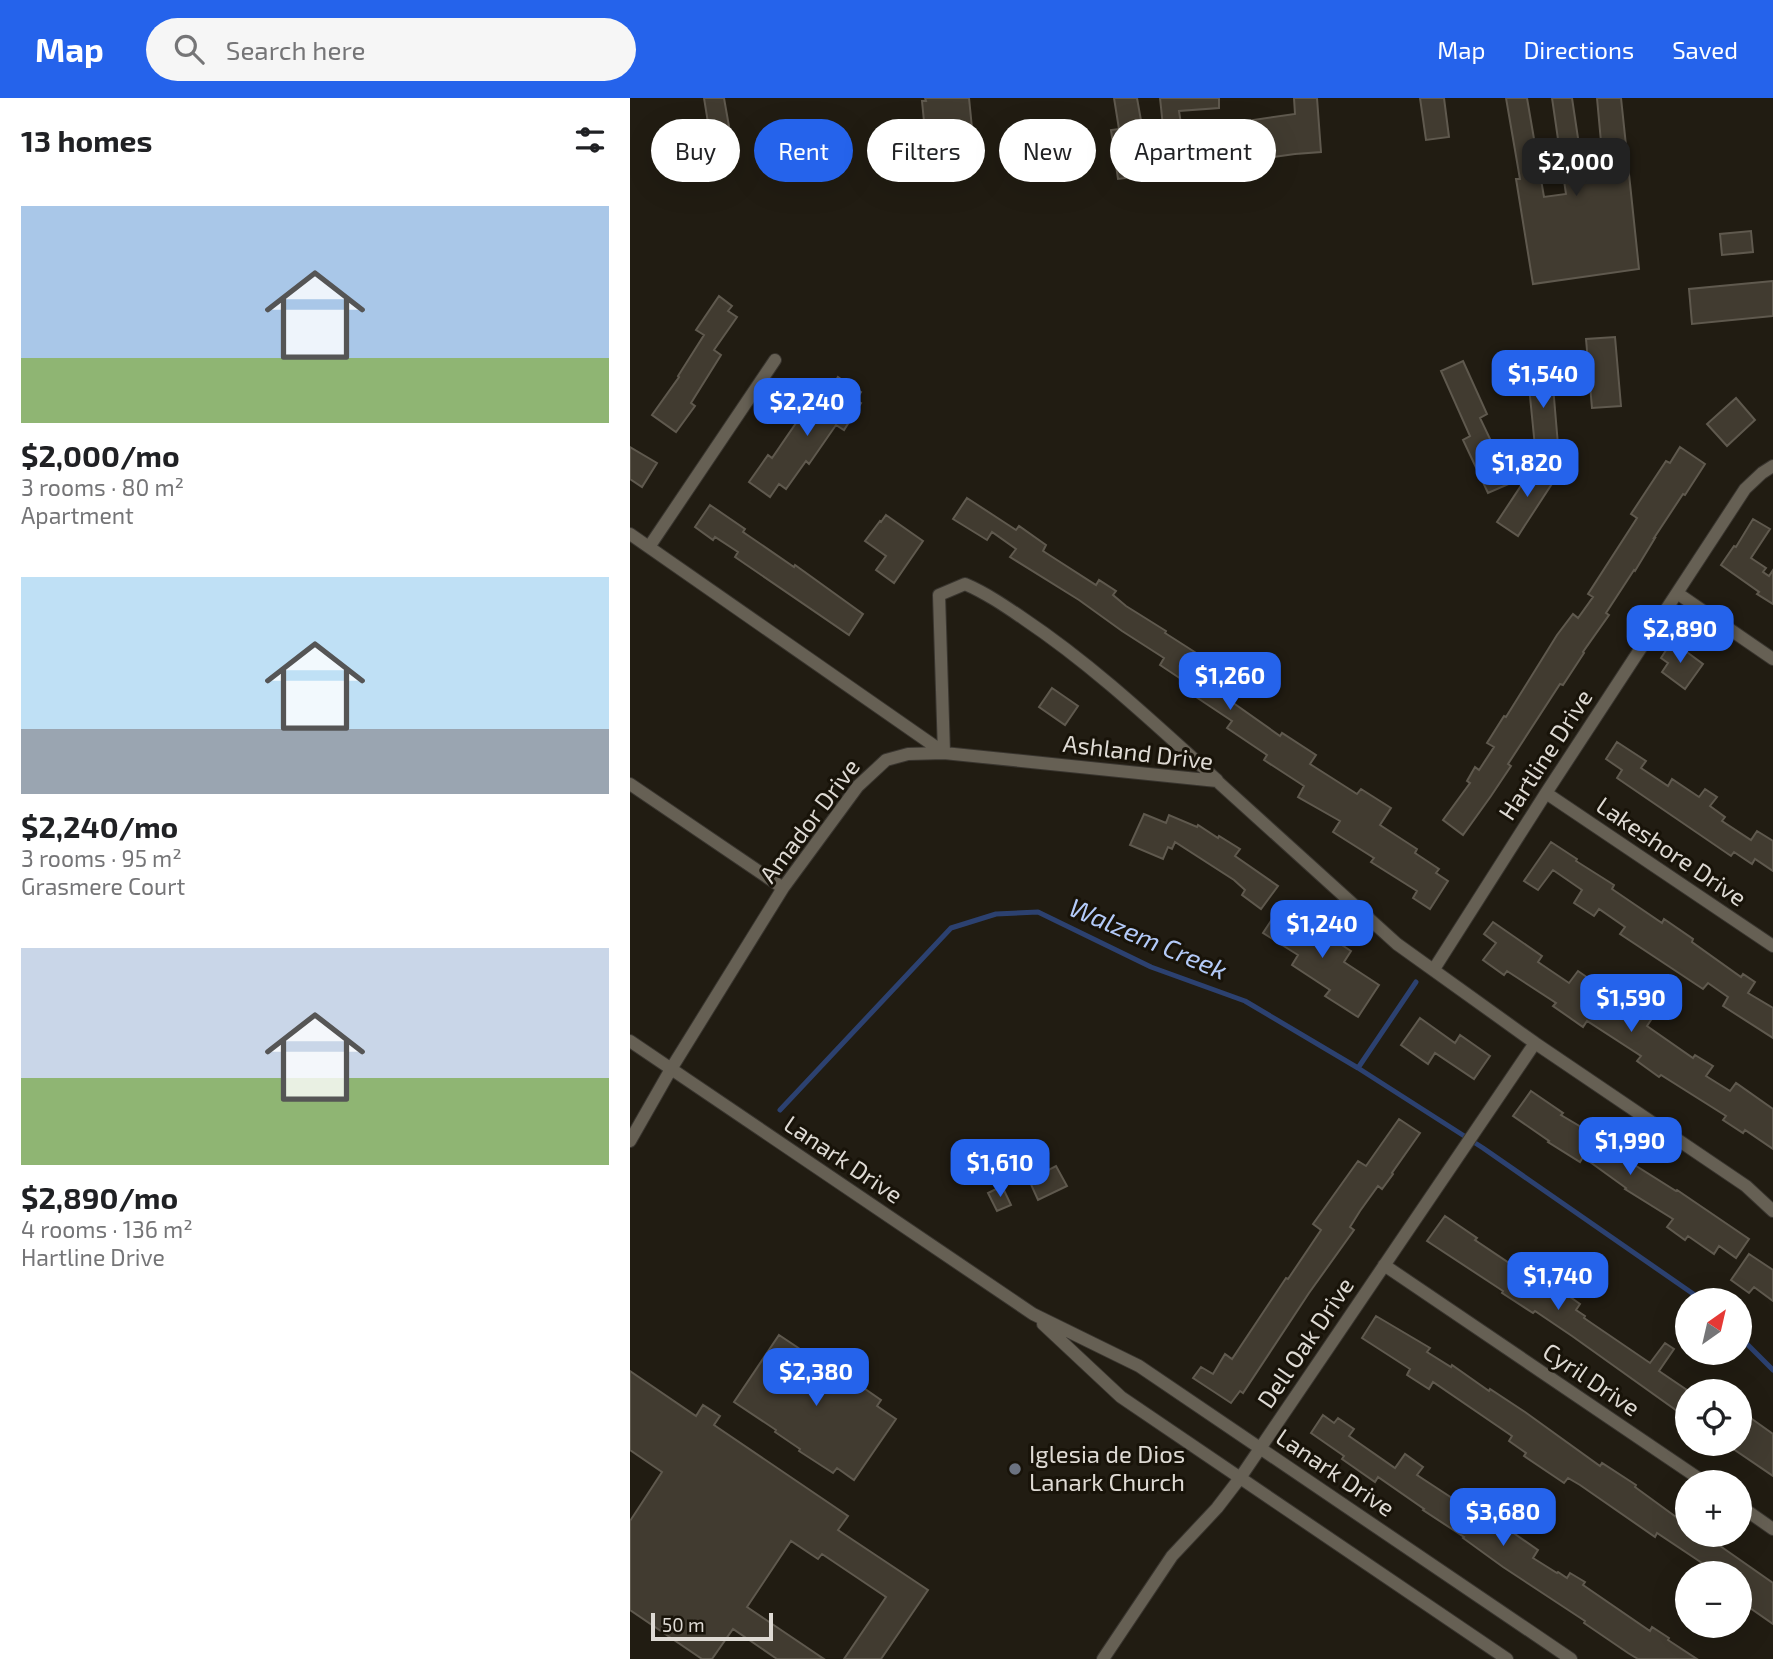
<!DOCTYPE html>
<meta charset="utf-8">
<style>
body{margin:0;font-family:"Exo 2",sans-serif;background:#f6f6f6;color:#202124;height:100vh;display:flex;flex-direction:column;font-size:26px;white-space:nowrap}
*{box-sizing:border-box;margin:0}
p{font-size:23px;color:#757577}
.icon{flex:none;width:38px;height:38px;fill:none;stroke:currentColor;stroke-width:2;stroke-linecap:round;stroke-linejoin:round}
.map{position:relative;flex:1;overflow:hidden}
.drawer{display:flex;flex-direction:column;background:#fff;width:630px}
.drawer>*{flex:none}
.hud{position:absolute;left:21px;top:21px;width:665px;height:63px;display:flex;gap:14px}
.needle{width:46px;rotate:34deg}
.buttons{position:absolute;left:1045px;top:1190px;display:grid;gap:14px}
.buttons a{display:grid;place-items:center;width:77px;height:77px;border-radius:50%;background:#fff;box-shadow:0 7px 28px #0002;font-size:35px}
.scale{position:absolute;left:21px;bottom:18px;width:122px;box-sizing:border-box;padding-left:7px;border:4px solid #dedad4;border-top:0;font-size:19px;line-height:24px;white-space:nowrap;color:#dedad4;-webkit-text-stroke:5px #181309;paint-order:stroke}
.price{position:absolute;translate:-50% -60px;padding:0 16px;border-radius:14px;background:#2563eb;color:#fff;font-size:23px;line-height:46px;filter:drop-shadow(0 2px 4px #0008)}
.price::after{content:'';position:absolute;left:50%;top:42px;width:21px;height:16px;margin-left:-10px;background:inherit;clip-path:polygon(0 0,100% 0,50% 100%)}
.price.active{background:#222;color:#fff}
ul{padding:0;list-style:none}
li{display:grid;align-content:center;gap:14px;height:371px;padding:0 21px}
li span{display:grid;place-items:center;height:217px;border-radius:0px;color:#555}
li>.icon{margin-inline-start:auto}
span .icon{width:126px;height:126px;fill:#fffc;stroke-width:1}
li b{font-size:30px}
h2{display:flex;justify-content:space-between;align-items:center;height:84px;padding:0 21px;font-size:30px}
.tag{padding:0 24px;border-radius:32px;background:#fff;box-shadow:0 7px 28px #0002;font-size:24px;line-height:63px}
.tag.active{background:#2563eb;color:#fff}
header{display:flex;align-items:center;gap:42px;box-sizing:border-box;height:98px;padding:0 35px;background:#2563eb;color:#fff}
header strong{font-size:33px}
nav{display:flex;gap:38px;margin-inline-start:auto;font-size:24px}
.search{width:490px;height:63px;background:#f6f6f6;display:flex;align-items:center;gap:18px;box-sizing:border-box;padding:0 24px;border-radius:38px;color:#757577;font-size:26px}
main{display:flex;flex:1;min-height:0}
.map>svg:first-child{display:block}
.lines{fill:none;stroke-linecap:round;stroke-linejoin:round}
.stream{stroke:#2c4170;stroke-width:5}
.building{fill:#413b30;stroke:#5f594e;stroke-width:2}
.street-casing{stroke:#39352f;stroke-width:14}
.street{stroke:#666054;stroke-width:12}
.worship-dot{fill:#6b7280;stroke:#181309;stroke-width:2.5}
.labels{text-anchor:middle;stroke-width:6;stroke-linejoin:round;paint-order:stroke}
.street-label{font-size:24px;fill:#dedad4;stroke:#181309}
.poi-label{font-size:24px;fill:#dedad4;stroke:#181309;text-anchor:start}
.water-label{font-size:26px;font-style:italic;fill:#b4cbf9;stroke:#181309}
</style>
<header>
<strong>Map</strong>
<div class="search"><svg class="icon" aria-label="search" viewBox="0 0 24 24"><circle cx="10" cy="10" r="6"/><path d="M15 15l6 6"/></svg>Search here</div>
<nav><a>Map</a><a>Directions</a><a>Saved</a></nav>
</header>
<main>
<section class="drawer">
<h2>13 homes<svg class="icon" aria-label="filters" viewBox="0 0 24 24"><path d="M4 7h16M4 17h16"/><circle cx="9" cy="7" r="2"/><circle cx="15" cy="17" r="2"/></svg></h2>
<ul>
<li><span style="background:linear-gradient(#a9c7e8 70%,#8fb573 0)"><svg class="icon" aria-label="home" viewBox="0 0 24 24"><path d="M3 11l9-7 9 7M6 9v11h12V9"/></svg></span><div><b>$2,000/mo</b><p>3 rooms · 80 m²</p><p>Apartment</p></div></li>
<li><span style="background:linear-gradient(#bfe0f5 70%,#9aa5b1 0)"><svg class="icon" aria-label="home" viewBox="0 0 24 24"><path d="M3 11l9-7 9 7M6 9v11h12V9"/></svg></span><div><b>$2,240/mo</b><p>3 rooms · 95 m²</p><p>Grasmere Court</p></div></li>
<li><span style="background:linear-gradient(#c9d6e8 60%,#8fb573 0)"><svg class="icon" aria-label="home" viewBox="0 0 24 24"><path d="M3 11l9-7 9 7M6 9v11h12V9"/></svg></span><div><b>$2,890/mo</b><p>4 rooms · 136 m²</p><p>Hartline Drive</p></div></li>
</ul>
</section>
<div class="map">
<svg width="1143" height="1561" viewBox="0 0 1143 1561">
<rect width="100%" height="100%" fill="#211c12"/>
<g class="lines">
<path class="stream" d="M 728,970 L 786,884
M 150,1012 L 321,830 L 366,816 L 408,814 L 521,869 L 615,903 L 728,970 L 853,1050 L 1072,1202
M 1110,1239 L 1143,1272"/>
</g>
<path class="building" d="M 74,0 L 94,0 L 100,34 L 80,37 Z
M 295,0 L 339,0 L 342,30 L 308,34 L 310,53 L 297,54 L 292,3 L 296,3 Z
M 484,0 L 507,0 L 520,73 L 510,74 L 511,78 L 488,81 L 481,32 L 489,31 Z
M 530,0 L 589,0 L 589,10 L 549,13 L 554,45 L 535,47 Z
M 664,0 L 687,0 L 691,54 L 665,56 L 629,61 L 623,22 L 665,16 Z
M 790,0 L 814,0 L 819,39 L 796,42 Z
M 876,0 L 897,0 L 914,99 L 936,96 L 922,0 L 942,0 L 954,80 L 974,77 L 967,0 L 991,0 L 1009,171 L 903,186 L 886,81 L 890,81 Z
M 1121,133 L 1123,154 L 1092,157 L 1090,136 Z
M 1143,183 L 1143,218 L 1062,226 L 1059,191 Z
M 89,198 L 102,208 L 98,213 L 107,219 L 84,252 L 91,257 L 61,305 L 65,308 L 46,334 L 22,317 L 49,279 L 48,278 L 74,237 L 66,232 Z
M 985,239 L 991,308 L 962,310 L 956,241 Z
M 833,263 L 857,316 L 850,320 L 881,385 L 858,395 L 833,342 L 840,338 L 811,273 Z
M 922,276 L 928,347 L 905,349 L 898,278 Z
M 208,279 L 231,294 L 226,302 L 231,305 L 214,332 L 206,327 L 179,366 L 176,363 L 156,391 L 149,386 L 140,399 L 119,384 L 138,357 L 142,360 L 173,315 L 182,321 Z
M 1106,300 L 1125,322 L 1097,348 L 1077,326 Z
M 0,349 L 27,365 L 12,389 L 0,381 Z
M 1050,349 L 1075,366 L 1055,397 L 1053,396 L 1024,440 L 1025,440 L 1005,473 L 1004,472 L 976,515 L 979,517 L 953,554 L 954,555 L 933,587 L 930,586 L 878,666 L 881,668 L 861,698 L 833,737 L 813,722 L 840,685 L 837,683 L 845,669 L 849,672 L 864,649 L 857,645 L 874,618 L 876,619 L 927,537 L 943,516 L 948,520 L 963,499 L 958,496 L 1007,420 L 1001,416 L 1036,363 L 1040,365 Z
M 906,365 L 927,378 L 888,438 L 867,424 Z
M 337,400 L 386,432 L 389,428 L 416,447 L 413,453 L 466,487 L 469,482 L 486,493 L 483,497 L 496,508 L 536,533 L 535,535 L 574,560 L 567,571 L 594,589 L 596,585 L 609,593 L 602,604 L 650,638 L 652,635 L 686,657 L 680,666 L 727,696 L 731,691 L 761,710 L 750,727 L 787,751 L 785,755 L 809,771 L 806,775 L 818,783 L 800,811 L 783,800 L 787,793 L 741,764 L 744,760 L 703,734 L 710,723 L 668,699 L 674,688 L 634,662 L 637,657 L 597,630 L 602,623 L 563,597 L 566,591 L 530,567 L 534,560 L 492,533 L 449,502 L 380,459 L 386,451 L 362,434 L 357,442 L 323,421 Z
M 80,407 L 115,431 L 113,434 L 164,469 L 165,467 L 233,516 L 219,537 L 105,459 L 108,454 L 85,439 L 83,442 L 65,429 Z
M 256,417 L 293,443 L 264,485 L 246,472 L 256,458 L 235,443 L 250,423 L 251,424 Z
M 1123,421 L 1140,431 L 1121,460 L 1136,470 L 1133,474 L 1139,478 L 1143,472 L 1143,506 L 1127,496 L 1129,494 L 1091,467 L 1104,448 L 1106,449 Z
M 1042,543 L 1073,566 L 1055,591 L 1032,574 L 1038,565 L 1031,560 Z
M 422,590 L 448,608 L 435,627 L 409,609 Z
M 987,644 L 1016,663 L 1011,670 L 1038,688 L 1042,681 L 1069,699 L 1075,691 L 1087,699 L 1080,708 L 1095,719 L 1092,723 L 1121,742 L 1127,733 L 1143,743 L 1143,773 L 1125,761 L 1122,766 L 1104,754 L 1101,758 L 987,680 L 992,672 L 976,661 Z
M 514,716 L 536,725 L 539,717 L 567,729 L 568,727 L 588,740 L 589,738 L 610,751 L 605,758 L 648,788 L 631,811 L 612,797 L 615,792 L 604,782 L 545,744 L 542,751 L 538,749 L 533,761 L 500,747 Z
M 921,744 L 947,761 L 946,763 L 984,787 L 982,791 L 1032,825 L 1034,821 L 1063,841 L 1062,844 L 1111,879 L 1113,876 L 1125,884 L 1118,895 L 1143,910 L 1143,940 L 1093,908 L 1098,899 L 1078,885 L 1073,891 L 990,836 L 995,829 L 969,811 L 964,818 L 944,805 L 952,792 L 923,772 L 908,792 L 894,783 Z
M 650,809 L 669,822 L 673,816 L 688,826 L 689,824 L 702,832 L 698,838 L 721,853 L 714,864 L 749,887 L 728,919 L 695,898 L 700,892 L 662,867 L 668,857 L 633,835 Z
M 863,824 L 912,858 L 908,864 L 939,885 L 948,873 L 977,893 L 973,899 L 1007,921 L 1021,900 L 1031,907 L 1017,928 L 1063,960 L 1065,957 L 1083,968 L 1076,978 L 1100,993 L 1106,985 L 1143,1011 L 1143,1051 L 1115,1032 L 1113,1035 L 1093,1022 L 1096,1018 L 1031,977 L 1029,979 L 1007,963 L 1011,958 L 957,923 L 953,929 L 923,908 L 926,905 L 877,873 L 874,877 L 853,862 L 866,845 L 854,836 Z
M 790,920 L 825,945 L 830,937 L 860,958 L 844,981 L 805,955 L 798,966 L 771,947 Z
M 901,993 L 933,1015 L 931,1017 L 973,1042 L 1001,1063 L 1000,1064 L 1046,1093 L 1047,1092 L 1119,1141 L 1106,1160 L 1089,1148 L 1084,1156 L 1058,1138 L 1055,1142 L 1037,1129 L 1043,1121 L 995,1091 L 996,1090 L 953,1059 L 950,1064 L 918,1044 L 919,1043 L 883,1018 Z
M 769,1021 L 790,1035 L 762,1075 L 763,1076 L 752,1091 L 748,1088 L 730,1113 L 720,1129 L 724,1132 L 679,1195 L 613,1295 L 610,1293 L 601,1305 L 563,1280 L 571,1269 L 583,1276 L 595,1256 L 602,1261 L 656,1180 L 658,1181 L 691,1132 L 683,1126 L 728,1063 L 736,1068 Z
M 426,1068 L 437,1088 L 408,1102 L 399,1082 Z
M 372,1088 L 381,1107 L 367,1113 L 358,1095 Z
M 815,1118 L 847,1140 L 845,1142 L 897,1177 L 926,1194 L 929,1191 L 950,1206 L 946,1212 L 955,1218 L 954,1220 L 1020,1265 L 1035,1245 L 1044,1251 L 1029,1273 L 1057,1292 L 1057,1320 L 942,1238 L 905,1213 L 903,1215 L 872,1195 L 873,1193 L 797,1143 Z
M 1119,1156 L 1143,1172 L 1143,1203 L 1124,1189 L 1119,1195 L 1101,1182 Z
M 746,1218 L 800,1250 L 797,1254 L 821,1269 L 822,1267 L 859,1293 L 860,1291 L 895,1314 L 970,1368 L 972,1365 L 1006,1387 L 1005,1389 L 1057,1427 L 1057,1437 L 1072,1437 L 1082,1444 L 1083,1443 L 1143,1485 L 1143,1526 L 1110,1503 L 1110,1475 L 1074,1475 L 1078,1469 L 1027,1435 L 1025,1439 L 950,1387 L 938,1380 L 934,1385 L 894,1358 L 896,1355 L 879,1343 L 882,1338 L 803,1284 L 799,1291 L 777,1277 L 780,1271 L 732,1240 Z
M 149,1237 L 191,1265 L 193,1262 L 251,1302 L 247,1308 L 266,1321 L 224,1382 L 207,1370 L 203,1375 L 169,1353 L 170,1351 L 145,1334 L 146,1332 L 104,1304 Z
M 0,1273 L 66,1318 L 73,1307 L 90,1318 L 84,1327 L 218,1418 L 208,1432 L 298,1492 L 251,1561 L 214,1561 L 256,1499 L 192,1456 L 188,1461 L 161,1443 L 117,1509 L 194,1561 L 147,1561 L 103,1531 L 82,1561 L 72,1561 L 0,1512 L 0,1423 L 32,1374 L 0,1352 Z
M 1115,1316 L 1143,1336 L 1143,1378 L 1096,1346 L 1110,1346 L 1110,1325 Z
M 693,1317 L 704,1325 L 708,1320 L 724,1331 L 719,1338 L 765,1370 L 775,1356 L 793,1369 L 787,1377 L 825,1402 L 823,1405 L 866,1434 L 872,1427 L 908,1452 L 903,1460 L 927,1475 L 928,1474 L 937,1480 L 940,1475 L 955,1484 L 953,1487 L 1020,1533 L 1022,1529 L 1039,1540 L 1038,1542 L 1067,1561 L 1008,1561 L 998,1555 L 954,1525 L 955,1523 L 873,1469 L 833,1440 L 834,1439 L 793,1412 L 794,1411 L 748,1379 L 745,1384 L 712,1361 L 714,1358 L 681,1335 Z"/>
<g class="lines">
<defs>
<path id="street" d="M 0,436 L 313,654
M 19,449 L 145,262
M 1047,495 L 1143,561
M 314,655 L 309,497 L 335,486 C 356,495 375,508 394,521 C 464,568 525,626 587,682
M 0,686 L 153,790
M 916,695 L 1143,848
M 804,871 L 916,695 L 1115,391 L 1132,375 L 1143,368
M 0,943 L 403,1216 L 509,1268 L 941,1561
M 0,1043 L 41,971 L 153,790 L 228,688 L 256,662 L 278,656 L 314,655 L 587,683 L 767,846 L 905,945 L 1116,1088 L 1143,1113
M 754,1167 L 1074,1384
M 413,1226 L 491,1299 L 877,1561
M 1110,1408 L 1143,1431
M 473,1561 L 542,1458 L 587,1410 L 610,1380 L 905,945"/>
</defs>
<use href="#street" class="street-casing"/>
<use href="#street" class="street"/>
</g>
<circle class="worship-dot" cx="385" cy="1371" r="7"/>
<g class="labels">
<g class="street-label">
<text transform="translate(508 655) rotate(7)" y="8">Ashland Drive</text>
<text transform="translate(916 657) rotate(-57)" y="8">Hartline Drive</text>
<text transform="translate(180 723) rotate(-53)" y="8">Amador Drive</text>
<text transform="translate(1041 754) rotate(34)" y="8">Lakeshore Drive</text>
<text transform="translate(213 1062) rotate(34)" y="8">Lanark Drive</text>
<text transform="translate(676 1245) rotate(-56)" y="8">Dell Oak Drive</text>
<text transform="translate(961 1282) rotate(34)" y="8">Cyril Drive</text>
<text transform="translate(705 1375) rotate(34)" y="8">Lanark Drive</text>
</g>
<g class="poi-label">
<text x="399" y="1365">Iglesia de Dios<tspan x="399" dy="28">Lanark Church</tspan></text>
</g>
<g class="water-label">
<text transform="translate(518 841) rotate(23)" y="9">Walzem Creek</text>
</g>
</g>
</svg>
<div class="buttons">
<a><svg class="needle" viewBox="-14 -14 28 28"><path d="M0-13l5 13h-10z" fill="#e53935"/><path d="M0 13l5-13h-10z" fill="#757577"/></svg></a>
<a><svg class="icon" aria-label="locate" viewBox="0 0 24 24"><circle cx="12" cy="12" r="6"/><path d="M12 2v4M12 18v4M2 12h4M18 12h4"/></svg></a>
<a>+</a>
<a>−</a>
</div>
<div class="scale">50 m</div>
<b class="price active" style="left:946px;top:100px">$2,000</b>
<b class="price" style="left:913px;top:312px">$1,540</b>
<b class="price" style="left:177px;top:340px">$2,240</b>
<b class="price" style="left:897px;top:401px">$1,820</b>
<b class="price" style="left:1050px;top:567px">$2,890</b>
<b class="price" style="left:600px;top:614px">$1,260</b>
<b class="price" style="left:692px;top:862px">$1,240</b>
<b class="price" style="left:1001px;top:936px">$1,590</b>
<b class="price" style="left:1000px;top:1079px">$1,990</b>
<b class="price" style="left:370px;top:1101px">$1,610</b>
<b class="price" style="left:928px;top:1214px">$1,740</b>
<b class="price" style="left:186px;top:1310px">$2,380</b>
<b class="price" style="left:873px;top:1450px">$3,680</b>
<div class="hud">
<a class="tag">Buy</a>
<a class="tag active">Rent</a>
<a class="tag">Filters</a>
<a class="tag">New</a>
<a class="tag">Apartment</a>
</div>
</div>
</main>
